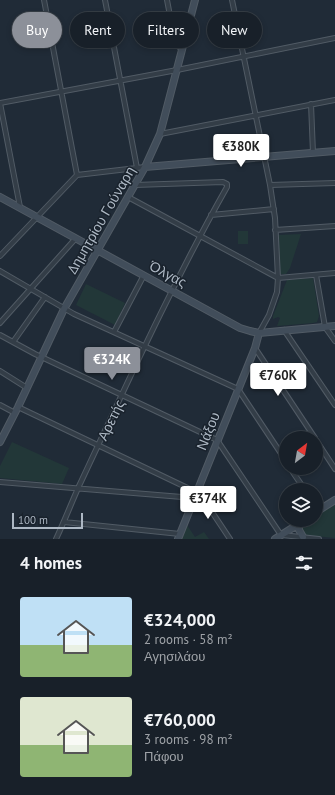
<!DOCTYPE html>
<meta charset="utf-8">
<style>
body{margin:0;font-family:"PT Sans",sans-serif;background:#212831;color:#f1f3f6;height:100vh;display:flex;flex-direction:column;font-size:15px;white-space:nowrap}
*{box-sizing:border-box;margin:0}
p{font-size:13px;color:#9fa3a8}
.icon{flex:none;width:22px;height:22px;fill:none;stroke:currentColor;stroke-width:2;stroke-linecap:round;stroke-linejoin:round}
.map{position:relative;height:539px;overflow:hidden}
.drawer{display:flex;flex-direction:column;background:#182029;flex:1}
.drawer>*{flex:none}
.guide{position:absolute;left:12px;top:12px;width:311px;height:36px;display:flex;gap:8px}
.needle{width:26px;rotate:31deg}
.controls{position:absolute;left:279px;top:431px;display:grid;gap:8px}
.controls a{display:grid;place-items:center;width:44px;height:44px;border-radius:50%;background:#182029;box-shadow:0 2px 6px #0003,0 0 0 1px #363e46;font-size:20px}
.scale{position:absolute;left:12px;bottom:10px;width:71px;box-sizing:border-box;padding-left:4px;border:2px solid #adb8c4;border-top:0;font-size:11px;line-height:14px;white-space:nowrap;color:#adb8c4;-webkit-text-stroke:3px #19222c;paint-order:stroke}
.price{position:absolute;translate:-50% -34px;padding:0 9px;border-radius:4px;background:#fff;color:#222;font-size:13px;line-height:26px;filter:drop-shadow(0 1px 2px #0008)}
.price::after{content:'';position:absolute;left:50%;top:24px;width:12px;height:9px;margin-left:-6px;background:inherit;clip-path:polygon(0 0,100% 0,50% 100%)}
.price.on{background:#8c9099;color:#fff}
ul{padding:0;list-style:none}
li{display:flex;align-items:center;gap:12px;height:100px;padding:0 20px}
li span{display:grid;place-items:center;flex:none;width:112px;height:80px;border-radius:4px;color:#555}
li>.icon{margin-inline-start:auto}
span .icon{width:48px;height:48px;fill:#fffc;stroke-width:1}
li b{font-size:17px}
h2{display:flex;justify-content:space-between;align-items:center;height:48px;padding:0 20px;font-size:17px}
.pill{padding:0 14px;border-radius:18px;background:#182029;box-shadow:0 2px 6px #0003,0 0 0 1px #363e46;font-size:14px;line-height:36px}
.pill.on{background:#8c9099;color:#fff}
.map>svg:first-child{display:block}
.green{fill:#223738}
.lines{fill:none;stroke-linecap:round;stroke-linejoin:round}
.street-casing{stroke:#515b65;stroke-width:6}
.secondary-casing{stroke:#515b65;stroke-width:8}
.street{stroke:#333d47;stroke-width:4}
.secondary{stroke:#414d5a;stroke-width:6}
.labels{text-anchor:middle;stroke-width:3;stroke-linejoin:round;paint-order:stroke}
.street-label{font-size:14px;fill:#adb8c4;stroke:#19222c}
</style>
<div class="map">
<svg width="335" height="539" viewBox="0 0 335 539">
<rect width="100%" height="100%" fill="#202b37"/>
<path class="green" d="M 238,231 L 248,231 L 248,244 L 238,244 Z
M 301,234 L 290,268 L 286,274 L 279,274 L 278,235 Z
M 313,278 L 319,316 L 317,322 L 313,323 L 277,326 L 280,318 L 278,317 L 273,319 L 273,316 L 287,280 Z
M 86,284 L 125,303 L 115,325 L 76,305 Z
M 12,442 L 69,468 L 62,484 L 0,478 L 0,466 Z
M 335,502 L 335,538 L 303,535 L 302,524 L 308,520 L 316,520 L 316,514 Z
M 187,525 L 195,537 L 204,532 L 209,539 L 181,539 Z"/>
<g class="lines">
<defs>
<path id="street" d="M 44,0 L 77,175
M 105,0 L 137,168
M 167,0 L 175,42 L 179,47 L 183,49
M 232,0 L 270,185 L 275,218 L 278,278 L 277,292 L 269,315 L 259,333
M 0,103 L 177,70 L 335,38
M 0,103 L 20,207
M 311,104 L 313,153
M 160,134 L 335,100
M 270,185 L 335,183
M 128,197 L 278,278 L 335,273
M 211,215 L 274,209
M 275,230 L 335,226
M 0,256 L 77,175 L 145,167
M 0,271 L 74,314 L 238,389 L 286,461
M 316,275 L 325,327 L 335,341
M 0,323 L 76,238
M 284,330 L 335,405
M 114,332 L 144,275
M 0,335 L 35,354 L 217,440 L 281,535
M 13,342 L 45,297
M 255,348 L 315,438
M 0,371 L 27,388
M 0,405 L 15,413
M 18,407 L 196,492 L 202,497 L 230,539
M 316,440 L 335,469
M 290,468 L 305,490
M 0,482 L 194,498
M 64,522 L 180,534
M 282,535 L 319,539
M 56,539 C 64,522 71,504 79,486 C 126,386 172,284 227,187 L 227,184 L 223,182 L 135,185"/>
<path id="secondary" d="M 145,167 L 335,151
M 0,197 L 240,328 L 250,331 L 259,333 L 335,326
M 0,442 L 18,407 L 64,309 L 145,167 L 160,134 L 195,0
M 316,512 L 335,500
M 299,523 L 299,530 L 303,537
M 178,539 L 255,348 L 259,333
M 275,539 L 305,520"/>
</defs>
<use href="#street" class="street-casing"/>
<use href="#secondary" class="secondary-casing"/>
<use href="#street" class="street"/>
<use href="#secondary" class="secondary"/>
</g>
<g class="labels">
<g class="street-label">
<text transform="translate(101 220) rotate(-60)" y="5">Δημητρίου Γούναρη</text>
<text transform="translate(168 274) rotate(28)" y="5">Όλγας</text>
<text transform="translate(111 420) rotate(-64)" y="5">Αρετής</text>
<text transform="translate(208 431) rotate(-68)" y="5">Νάξου</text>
</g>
</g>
</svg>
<div class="controls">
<a><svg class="needle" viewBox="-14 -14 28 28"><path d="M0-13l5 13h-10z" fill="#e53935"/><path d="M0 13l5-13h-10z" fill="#9fa3a8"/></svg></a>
<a><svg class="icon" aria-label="layers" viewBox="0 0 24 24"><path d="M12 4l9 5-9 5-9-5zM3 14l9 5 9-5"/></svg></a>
</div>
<div class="scale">100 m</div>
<b class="price" style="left:241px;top:168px">€380K</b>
<b class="price on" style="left:112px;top:381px">€324K</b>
<b class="price" style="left:278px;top:397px">€760K</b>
<b class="price" style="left:208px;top:520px">€374K</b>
<div class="guide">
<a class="pill on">Buy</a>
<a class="pill">Rent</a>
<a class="pill">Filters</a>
<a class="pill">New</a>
</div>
</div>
<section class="drawer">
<h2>4 homes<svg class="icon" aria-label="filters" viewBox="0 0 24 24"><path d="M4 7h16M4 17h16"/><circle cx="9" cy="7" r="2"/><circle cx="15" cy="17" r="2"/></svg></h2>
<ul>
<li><span style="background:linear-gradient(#bfe0f5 60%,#8fb573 0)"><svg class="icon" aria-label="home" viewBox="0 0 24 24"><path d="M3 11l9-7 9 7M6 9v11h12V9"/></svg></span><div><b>€324,000</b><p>2 rooms · 58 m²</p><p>Αγησιλάου</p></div></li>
<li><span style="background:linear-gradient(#dfe7d0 60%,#8fb573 0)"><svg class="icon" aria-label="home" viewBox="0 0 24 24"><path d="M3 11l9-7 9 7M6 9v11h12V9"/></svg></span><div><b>€760,000</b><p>3 rooms · 98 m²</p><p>Πάφου</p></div></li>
</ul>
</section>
